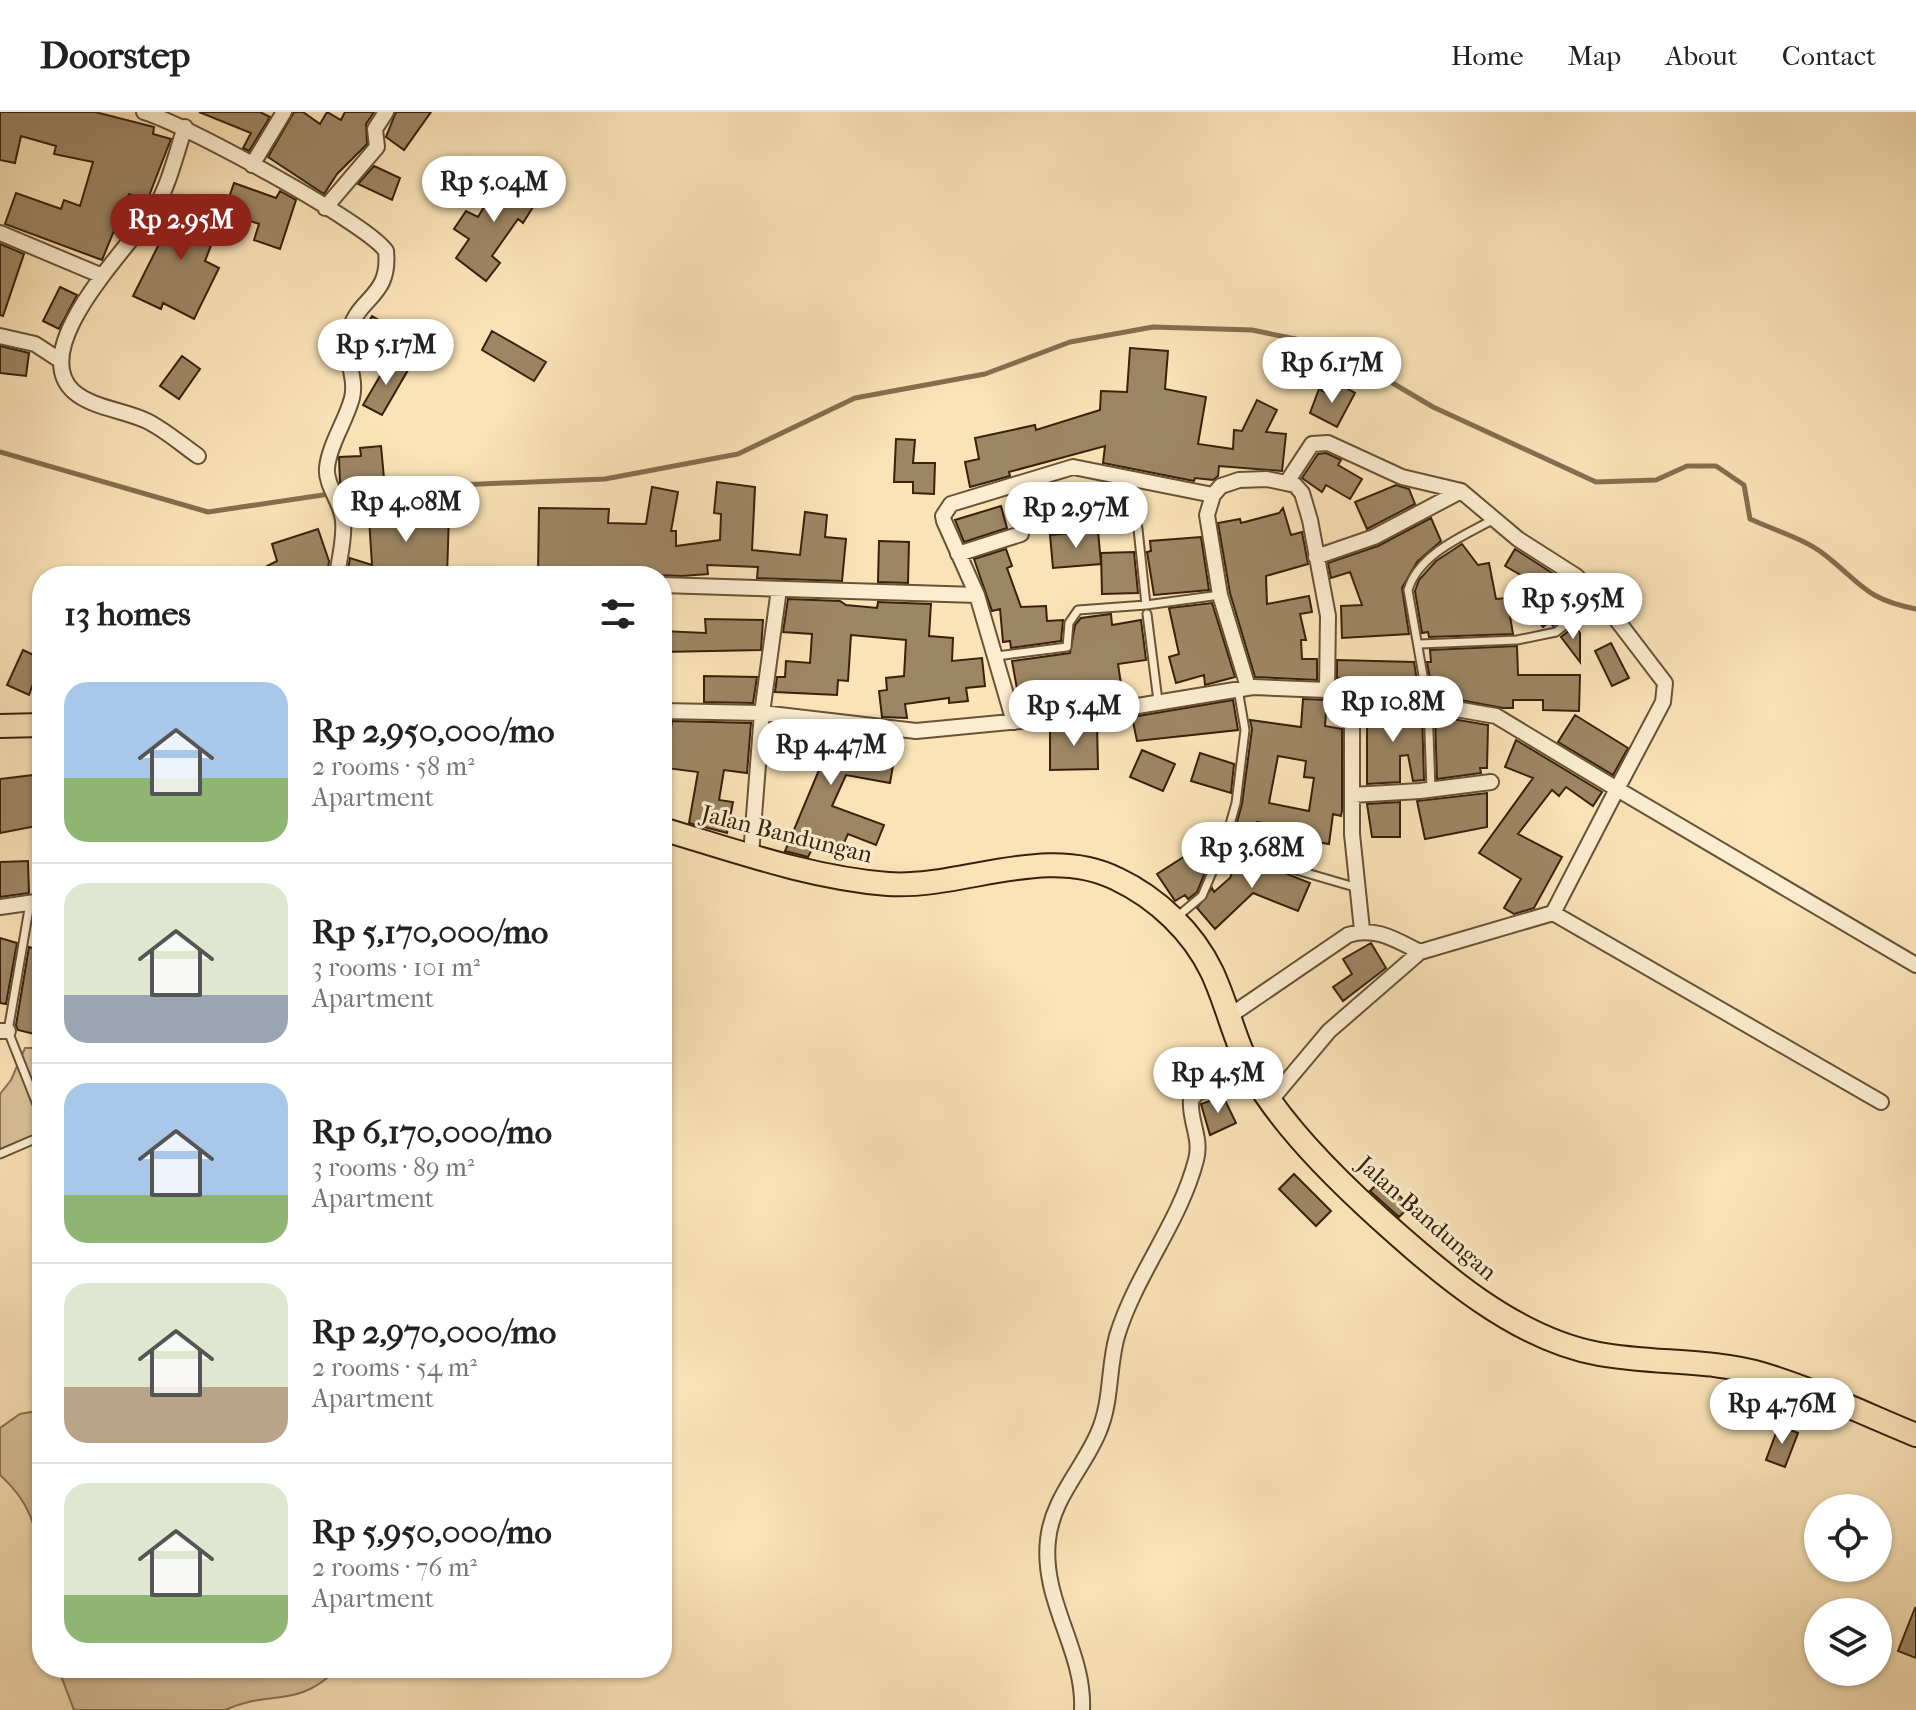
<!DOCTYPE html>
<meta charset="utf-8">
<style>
body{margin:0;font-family:"IM FELL French Canon",serif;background:#f6f6f6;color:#222;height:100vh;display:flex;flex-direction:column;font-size:30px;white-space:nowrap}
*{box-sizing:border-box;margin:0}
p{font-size:26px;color:#767676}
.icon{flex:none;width:44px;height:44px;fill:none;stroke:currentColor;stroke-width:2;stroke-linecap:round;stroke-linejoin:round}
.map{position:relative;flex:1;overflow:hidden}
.panel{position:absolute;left:32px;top:454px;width:640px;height:1112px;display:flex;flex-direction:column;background:#fff;border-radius:32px;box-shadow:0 2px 6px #0004}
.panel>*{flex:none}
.buttons{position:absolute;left:1804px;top:1382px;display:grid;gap:16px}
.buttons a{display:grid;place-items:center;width:88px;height:88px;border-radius:50%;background:#fff;box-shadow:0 2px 6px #0004;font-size:40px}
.price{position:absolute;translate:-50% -68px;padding:0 18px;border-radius:28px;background:#fff;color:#222;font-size:26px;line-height:52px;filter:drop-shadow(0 2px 4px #0008)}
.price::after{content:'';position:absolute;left:50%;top:48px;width:24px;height:18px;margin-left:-12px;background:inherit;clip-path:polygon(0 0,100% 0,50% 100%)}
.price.current{background:#8f2418;color:#fff}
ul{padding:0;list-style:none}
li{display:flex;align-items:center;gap:24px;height:200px;padding:0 32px}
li+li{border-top:2px solid #e0e0e0}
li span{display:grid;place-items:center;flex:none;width:224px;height:160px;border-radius:24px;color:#555}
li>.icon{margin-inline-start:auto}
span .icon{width:96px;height:96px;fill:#fffc;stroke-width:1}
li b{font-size:34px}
h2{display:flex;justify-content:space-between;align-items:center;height:96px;padding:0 32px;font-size:34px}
header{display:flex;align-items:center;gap:48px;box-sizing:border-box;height:112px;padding:0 40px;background:#fff;border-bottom:2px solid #e0e0e0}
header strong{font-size:38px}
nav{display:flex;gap:44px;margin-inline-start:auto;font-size:28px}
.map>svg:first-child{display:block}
.green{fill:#d9c29a;stroke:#897252;stroke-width:2}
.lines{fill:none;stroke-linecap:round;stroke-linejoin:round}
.stream{stroke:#856e4f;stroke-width:5}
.building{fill:#9d8664;stroke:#39210b;stroke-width:2;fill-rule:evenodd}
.lane-casing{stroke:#695236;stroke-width:11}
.street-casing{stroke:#695236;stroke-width:18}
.primary-casing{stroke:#39210b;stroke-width:26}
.lane{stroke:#fcedd0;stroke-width:7}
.street{stroke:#fcedd0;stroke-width:14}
.primary{stroke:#fae3b7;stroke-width:22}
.labels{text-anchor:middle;stroke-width:6;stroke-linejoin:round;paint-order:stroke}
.street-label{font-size:24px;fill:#39210b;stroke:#fcedd0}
</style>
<header>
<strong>Doorstep</strong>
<nav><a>Home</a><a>Map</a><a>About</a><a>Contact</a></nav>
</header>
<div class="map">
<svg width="1916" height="1598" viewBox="0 0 1916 1598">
<rect width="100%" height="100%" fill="#fae3b7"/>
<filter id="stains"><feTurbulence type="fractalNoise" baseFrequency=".0025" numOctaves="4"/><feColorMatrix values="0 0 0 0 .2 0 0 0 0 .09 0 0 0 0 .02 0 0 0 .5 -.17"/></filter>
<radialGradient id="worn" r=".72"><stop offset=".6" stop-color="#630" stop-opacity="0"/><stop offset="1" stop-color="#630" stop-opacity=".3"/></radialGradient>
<path class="green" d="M 25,936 L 42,936 L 42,1028 L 0,1046 L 0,982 L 11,968 Z
M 42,1298 L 42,1452 C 35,1413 31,1391 0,1363 L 0,1316 L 20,1302 Z
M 58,1556 L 338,1556 C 297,1598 270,1577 225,1598 L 74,1598 Z"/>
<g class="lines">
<path class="stream" d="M 0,340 L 208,400 L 410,370 L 457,373 L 605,367 L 738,342 L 855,286 L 985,262 L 1070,230 L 1153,215 L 1252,218 L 1330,234 L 1433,295 L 1596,370 L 1656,368 L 1687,354 L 1716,354 L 1744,373 L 1750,407 C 1774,418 1805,427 1825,443 C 1862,472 1865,487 1916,497"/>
</g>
<path class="building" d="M 0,0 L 95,0 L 154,15 L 153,22 L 171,27 L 147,89 L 129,82 L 102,148 L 5,112 L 16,81 L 61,97 L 64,88 L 80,94 L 93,50 L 54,42 L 56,34 L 21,24 L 15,51 L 0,48 Z
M 199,0 L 260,0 L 270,5 L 249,39 L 243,36 L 251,21 Z
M 294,0 L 303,0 L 320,12 L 327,0 L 341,8 L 345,0 L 374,0 L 366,12 L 367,32 L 337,62 L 324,82 L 268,45 Z
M 396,0 L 431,0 L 404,38 L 386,25 Z
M 374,54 L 400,66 L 392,88 L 358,72 Z
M 505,60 L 541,82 L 523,111 L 518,107 L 492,144 L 500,151 L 486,169 L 456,146 L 469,127 L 454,117 L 466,99 L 478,105 Z
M 234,71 L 276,86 L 280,79 L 296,88 L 280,137 L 254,128 L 259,112 L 224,100 Z
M 192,89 L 224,100 L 205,149 L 219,156 L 194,207 L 163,191 L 161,197 L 133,184 L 159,132 L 145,126 L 159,107 L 183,117 Z
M 0,132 L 24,142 L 3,204 L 0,203 Z
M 60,175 L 77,183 L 59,217 L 43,209 Z
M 372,204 L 405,223 L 390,247 L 358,228 Z
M 492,219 L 546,250 L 534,269 L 482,238 Z
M 0,234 L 29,241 L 26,264 L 0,261 Z
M 1130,236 L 1168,239 L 1165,277 L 1206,285 L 1198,332 L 1233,337 L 1234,318 L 1242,319 L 1257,288 L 1277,298 L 1266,320 L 1286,322 L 1282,359 L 1219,354 L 1218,364 L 1213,368 L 1195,366 L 1194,369 L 1103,351 L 1105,334 L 1009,360 L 1010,364 L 970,375 L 965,350 L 979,347 L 975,326 L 1035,313 L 1036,318 L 1100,298 L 1101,279 L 1127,280 Z
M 182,244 L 200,257 L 179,287 L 160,274 Z
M 390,247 L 408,258 L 382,303 L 363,293 Z
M 1337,271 L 1355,281 L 1337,315 L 1310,301 L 1319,277 L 1330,283 Z
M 896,327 L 915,328 L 913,351 L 935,351 L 934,382 L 913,381 L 913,370 L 894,370 Z
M 381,334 L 384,366 L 340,371 L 339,345 L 361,344 L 360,336 Z
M 1326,341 L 1341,348 L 1338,353 L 1362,367 L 1350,387 L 1326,373 L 1322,380 L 1302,366 L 1318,342 Z
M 717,370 L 755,375 L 752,438 L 800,443 L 805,400 L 827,403 L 825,425 L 846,427 L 842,469 L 757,466 L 758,455 L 707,453 L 708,462 L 682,464 L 576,460 L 576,464 L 538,464 L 539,396 L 609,397 L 608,411 L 646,412 L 652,375 L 678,380 L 671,419 L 676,419 L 676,434 L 720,428 L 721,402 L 714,401 Z
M 1396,373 L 1409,377 L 1415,392 L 1367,417 L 1355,390 Z
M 404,381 L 404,399 L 449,402 L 447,464 L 347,464 L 350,446 L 372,453 L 369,406 L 390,404 L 387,382 Z
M 1001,394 L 1007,416 L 964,430 L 955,408 Z
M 1283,396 L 1291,423 L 1302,420 L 1308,452 L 1266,464 L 1267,492 L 1309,484 L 1312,500 L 1300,502 L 1306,528 L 1301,528 L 1302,547 L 1317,547 L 1317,568 L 1255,565 L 1230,481 L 1218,411 L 1240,407 L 1241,411 L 1279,401 Z
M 1431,406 L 1441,429 L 1417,450 L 1402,476 L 1409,522 L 1342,526 L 1341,494 L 1362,493 L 1350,460 L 1331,466 L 1328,451 L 1378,434 Z
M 318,417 L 329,449 L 327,464 L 248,464 L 277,449 L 272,432 Z
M 1098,419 L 1101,452 L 1053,456 L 1050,423 Z
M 1201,425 L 1209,478 L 1154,483 L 1147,440 L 1151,439 L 1150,429 Z
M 879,429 L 909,430 L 908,471 L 878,470 Z
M 1462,432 L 1478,453 L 1489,451 L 1496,487 L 1507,486 L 1513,522 L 1429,525 L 1428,520 L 1422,521 L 1415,479 L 1419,468 L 1436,449 Z
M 1006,437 L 1012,454 L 1007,456 L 1021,495 L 1046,494 L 1047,509 L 1063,508 L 1061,529 L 1011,536 L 1010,529 L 1003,530 L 1000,497 L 992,499 L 974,447 Z
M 1515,437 L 1566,470 L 1581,486 L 1581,492 L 1553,514 L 1549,510 L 1543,515 L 1524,492 L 1537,481 L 1548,479 L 1505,454 Z
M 1134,440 L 1138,481 L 1102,482 L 1101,441 Z
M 788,487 L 840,489 L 846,493 L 877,496 L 878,490 L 931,492 L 929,524 L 953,526 L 952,549 L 982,546 L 985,574 L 966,576 L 968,589 L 949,591 L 949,586 L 905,592 L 907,606 L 882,605 L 879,579 L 887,578 L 886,566 L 904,564 L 906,528 L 851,523 L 848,569 L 838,568 L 837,583 L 775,580 L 777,565 L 785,565 L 786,549 L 810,551 L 812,522 L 783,520 Z
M 1212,491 L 1235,565 L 1205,573 L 1204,563 L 1176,571 L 1169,545 L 1179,542 L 1169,496 Z
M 1111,502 L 1112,513 L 1141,508 L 1146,548 L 1118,552 L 1123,585 L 1021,599 L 1012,549 L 1070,541 L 1075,513 L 1081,506 Z
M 705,507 L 763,508 L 761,538 L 662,540 L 662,519 L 706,521 Z
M 1575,514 L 1580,521 L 1580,550 L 1561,525 Z
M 1611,531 L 1629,566 L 1612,574 L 1595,539 Z
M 1517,534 L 1518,563 L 1580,563 L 1579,599 L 1543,598 L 1543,588 L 1513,588 L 1513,596 L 1503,596 L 1433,583 L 1427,550 L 1431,550 L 1430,538 Z
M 23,538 L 42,547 L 29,583 L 7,573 Z
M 1337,548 L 1414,550 L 1419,581 L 1368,572 L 1368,566 L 1337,566 Z
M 704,564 L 757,565 L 753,591 L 704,590 Z
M 1303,587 L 1327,588 L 1325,614 L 1342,617 L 1342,699 L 1341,704 L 1333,702 L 1329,732 L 1304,728 L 1299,752 L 1277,745 L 1283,715 L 1257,710 L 1253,726 L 1234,721 L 1242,692 L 1252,617 L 1250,608 L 1301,615 ZM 1278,644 L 1306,649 L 1304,665 L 1314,666 L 1309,699 L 1269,691 Z
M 1233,588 L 1238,618 L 1137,629 L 1132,605 Z
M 1367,592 L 1422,601 L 1424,668 L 1413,669 L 1408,643 L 1400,644 L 1400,670 L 1367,672 Z
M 1575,603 L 1628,636 L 1613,663 L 1558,630 Z
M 1435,604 L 1488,613 L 1487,656 L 1480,656 L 1481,661 L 1437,667 Z
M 672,609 L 751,611 L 747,661 L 724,658 L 719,688 L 733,690 L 727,721 L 689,711 L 698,660 L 666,656 Z
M 1097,611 L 1098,657 L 1050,658 L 1050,616 Z
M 771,612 L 896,636 L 890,671 L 846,663 L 832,694 L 884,713 L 876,733 L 848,722 L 837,746 L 813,735 L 808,745 L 785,739 L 822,651 L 784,642 L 782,651 L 768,648 Z
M 1516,628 L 1602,680 L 1593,694 L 1566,675 L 1559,684 L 1552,678 L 1518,722 L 1562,745 L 1534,796 L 1514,802 L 1504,796 L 1521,767 L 1479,741 L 1533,666 L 1505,655 Z
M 1142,638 L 1175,652 L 1163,679 L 1130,665 Z
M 1200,641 L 1234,652 L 1231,681 L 1191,669 Z
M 42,662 L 42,713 L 0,721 L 0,667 Z
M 1487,681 L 1487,715 L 1425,727 L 1417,689 Z
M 1400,690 L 1400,725 L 1372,725 L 1367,692 Z
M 1190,741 L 1204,763 L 1197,780 L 1188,787 L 1185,783 L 1175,789 L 1157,762 Z
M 1239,743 L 1310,771 L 1298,799 L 1253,781 L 1215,817 L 1197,796 L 1212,776 L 1214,780 L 1230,766 Z
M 28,749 L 29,781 L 0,785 L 0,750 Z
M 0,826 L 17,831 L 6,892 L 0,891 Z
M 1371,831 L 1386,856 L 1343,889 L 1333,875 L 1352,862 L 1343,847 Z
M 29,835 L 42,839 L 42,924 L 18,918 L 16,913 Z
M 1223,984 L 1236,1011 L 1210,1023 L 1201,992 Z
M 1294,1062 L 1331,1099 L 1316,1114 L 1279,1077 Z
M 1382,1067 L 1410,1094 L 1399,1105 L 1370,1079 Z
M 1779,1313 L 1798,1321 L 1785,1355 L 1766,1348 Z
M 1915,1496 L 1916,1497 L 1916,1546 L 1898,1539 Z"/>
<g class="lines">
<defs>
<path id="lane" d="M 1146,493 L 1220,483
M 1147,502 L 1158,589
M 1420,532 L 1517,528 L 1556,520 L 1598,487
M 997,544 L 1067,535 L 1069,511 L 1078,498 L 1146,493 L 1138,417 L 1128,367
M 1431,678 L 1428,592 L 1408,478 C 1419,441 1464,424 1494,407
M 1225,730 L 1279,753 L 1358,776
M 30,791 L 8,919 L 42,1005
M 1178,804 L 1202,784 L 1225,730 L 1236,691 L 1245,618 L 1238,577
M 0,1042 L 42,1024"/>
<path id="street" d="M 144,0 C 181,10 367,111 386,139 C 391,188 355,184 348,225 C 344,246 357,265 352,286 C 346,309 329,333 327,356 C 325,373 342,391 343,409 C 345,426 339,447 337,464
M 185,15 C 176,42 169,73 155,96 C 132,133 26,234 73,279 C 92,296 124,298 147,309 C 165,318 181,332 198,344
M 252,53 L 284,0
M 325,96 L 377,35 L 375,17 L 386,0
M 0,121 L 100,163
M 0,224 L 35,232 L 61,249
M 1287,370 L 1312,332 L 1328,331 L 1402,365 L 1461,379
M 958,442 L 1021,422
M 662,473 L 977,483 L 1014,610
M 977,483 L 944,409 L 943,404 L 951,392 L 1073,355 L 1213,383
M 1248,575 L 1220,483 L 1207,403 L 1213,383 L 1221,374 L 1239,368 L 1267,367 L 1295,373 L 1302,381 L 1310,408 L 1328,504 L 1327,578
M 1352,579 L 1352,722 L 1362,818
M 662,599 L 762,601 L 916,619 L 1083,603 L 1253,575 L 1352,579 L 1496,604 L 1617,677 L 1663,590 L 1665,571 L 1610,499 L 1576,464 L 1518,427 L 1461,379 L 1374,425 L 1316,445
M 1352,683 L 1420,679 L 1491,670
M 751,743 L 762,601 L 779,477
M 0,795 L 42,789
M 1553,801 L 1881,990
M 1228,905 L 1348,823 C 1375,814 1396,828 1420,840
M 0,919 L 8,919
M 1271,988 L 1329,919 L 1420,840 L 1553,801 L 1617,677 L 1916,853
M 1082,1598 C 1085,1539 1041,1489 1048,1428 C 1052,1386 1084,1356 1099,1319 C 1112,1288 1108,1256 1117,1224 C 1136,1162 1180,1110 1196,1048 C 1202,1026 1189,1008 1191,988 L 1198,980 L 1255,966"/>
<path id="primary" d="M 0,614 L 42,613
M 662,717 C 736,739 811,766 888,772 C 962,777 1046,731 1117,767 C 1157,786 1193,820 1212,860 C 1228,894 1235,932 1254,964 C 1282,1013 1336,1067 1378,1105 C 1439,1160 1515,1227 1599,1242 C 1653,1252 1709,1247 1762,1262 C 1815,1278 1865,1302 1916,1323"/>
</defs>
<use href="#lane" class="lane-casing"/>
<use href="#street" class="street-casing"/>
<use href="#primary" class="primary-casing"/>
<use href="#lane" class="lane"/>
<use href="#street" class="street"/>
<use href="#primary" class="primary"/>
</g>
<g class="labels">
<g class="street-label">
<text transform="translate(787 722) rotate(14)" y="8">Jalan Bandungan</text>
<text transform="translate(1427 1106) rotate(41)" y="8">Jalan Bandungan</text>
</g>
</g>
<rect width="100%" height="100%" filter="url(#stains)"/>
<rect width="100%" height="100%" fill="url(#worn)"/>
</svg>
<div class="buttons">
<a><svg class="icon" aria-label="locate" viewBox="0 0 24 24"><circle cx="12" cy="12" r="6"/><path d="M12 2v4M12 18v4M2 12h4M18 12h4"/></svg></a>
<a><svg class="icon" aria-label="layers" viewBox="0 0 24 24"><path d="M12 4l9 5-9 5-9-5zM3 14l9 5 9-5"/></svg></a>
</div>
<b class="price" style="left:494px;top:112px">Rp 5.04M</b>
<b class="price current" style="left:181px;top:150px">Rp 2.95M</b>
<b class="price" style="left:386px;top:275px">Rp 5.17M</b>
<b class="price" style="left:1332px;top:293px">Rp 6.17M</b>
<b class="price" style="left:406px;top:432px">Rp 4.08M</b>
<b class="price" style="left:1076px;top:438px">Rp 2.97M</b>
<b class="price" style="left:1573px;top:529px">Rp 5.95M</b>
<b class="price" style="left:1393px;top:632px">Rp 10.8M</b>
<b class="price" style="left:1074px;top:636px">Rp 5.4M</b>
<b class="price" style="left:831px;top:675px">Rp 4.47M</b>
<b class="price" style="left:1252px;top:778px">Rp 3.68M</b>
<b class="price" style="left:1218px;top:1003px">Rp 4.5M</b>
<b class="price" style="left:1782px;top:1334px">Rp 4.76M</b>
<section class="panel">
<h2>13 homes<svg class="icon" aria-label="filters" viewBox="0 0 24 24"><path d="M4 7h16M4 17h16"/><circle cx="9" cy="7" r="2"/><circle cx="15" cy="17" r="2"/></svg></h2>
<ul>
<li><span style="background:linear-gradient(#a9c7e8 60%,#8fb573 0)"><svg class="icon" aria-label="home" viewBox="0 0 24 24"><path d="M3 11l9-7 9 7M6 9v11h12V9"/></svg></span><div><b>Rp 2,950,000/mo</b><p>2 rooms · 58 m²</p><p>Apartment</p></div></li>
<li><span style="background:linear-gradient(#dfe7d0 70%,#9aa5b1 0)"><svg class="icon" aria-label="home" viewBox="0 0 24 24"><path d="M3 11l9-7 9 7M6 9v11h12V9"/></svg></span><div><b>Rp 5,170,000/mo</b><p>3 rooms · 101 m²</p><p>Apartment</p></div></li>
<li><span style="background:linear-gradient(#a9c7e8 70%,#8fb573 0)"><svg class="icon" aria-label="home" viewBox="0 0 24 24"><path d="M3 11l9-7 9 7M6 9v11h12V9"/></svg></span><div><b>Rp 6,170,000/mo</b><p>3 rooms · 89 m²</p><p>Apartment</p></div></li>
<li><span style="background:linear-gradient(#dfe7d0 65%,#b9a48a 0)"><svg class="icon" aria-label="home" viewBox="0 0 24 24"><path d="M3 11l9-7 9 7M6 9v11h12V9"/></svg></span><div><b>Rp 2,970,000/mo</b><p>2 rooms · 54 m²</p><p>Apartment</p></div></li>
<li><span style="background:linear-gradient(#dfe7d0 70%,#8fb573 0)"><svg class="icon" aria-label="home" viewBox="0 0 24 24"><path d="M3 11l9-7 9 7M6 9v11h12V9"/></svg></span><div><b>Rp 5,950,000/mo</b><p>2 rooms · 76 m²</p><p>Apartment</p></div></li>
</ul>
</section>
</div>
